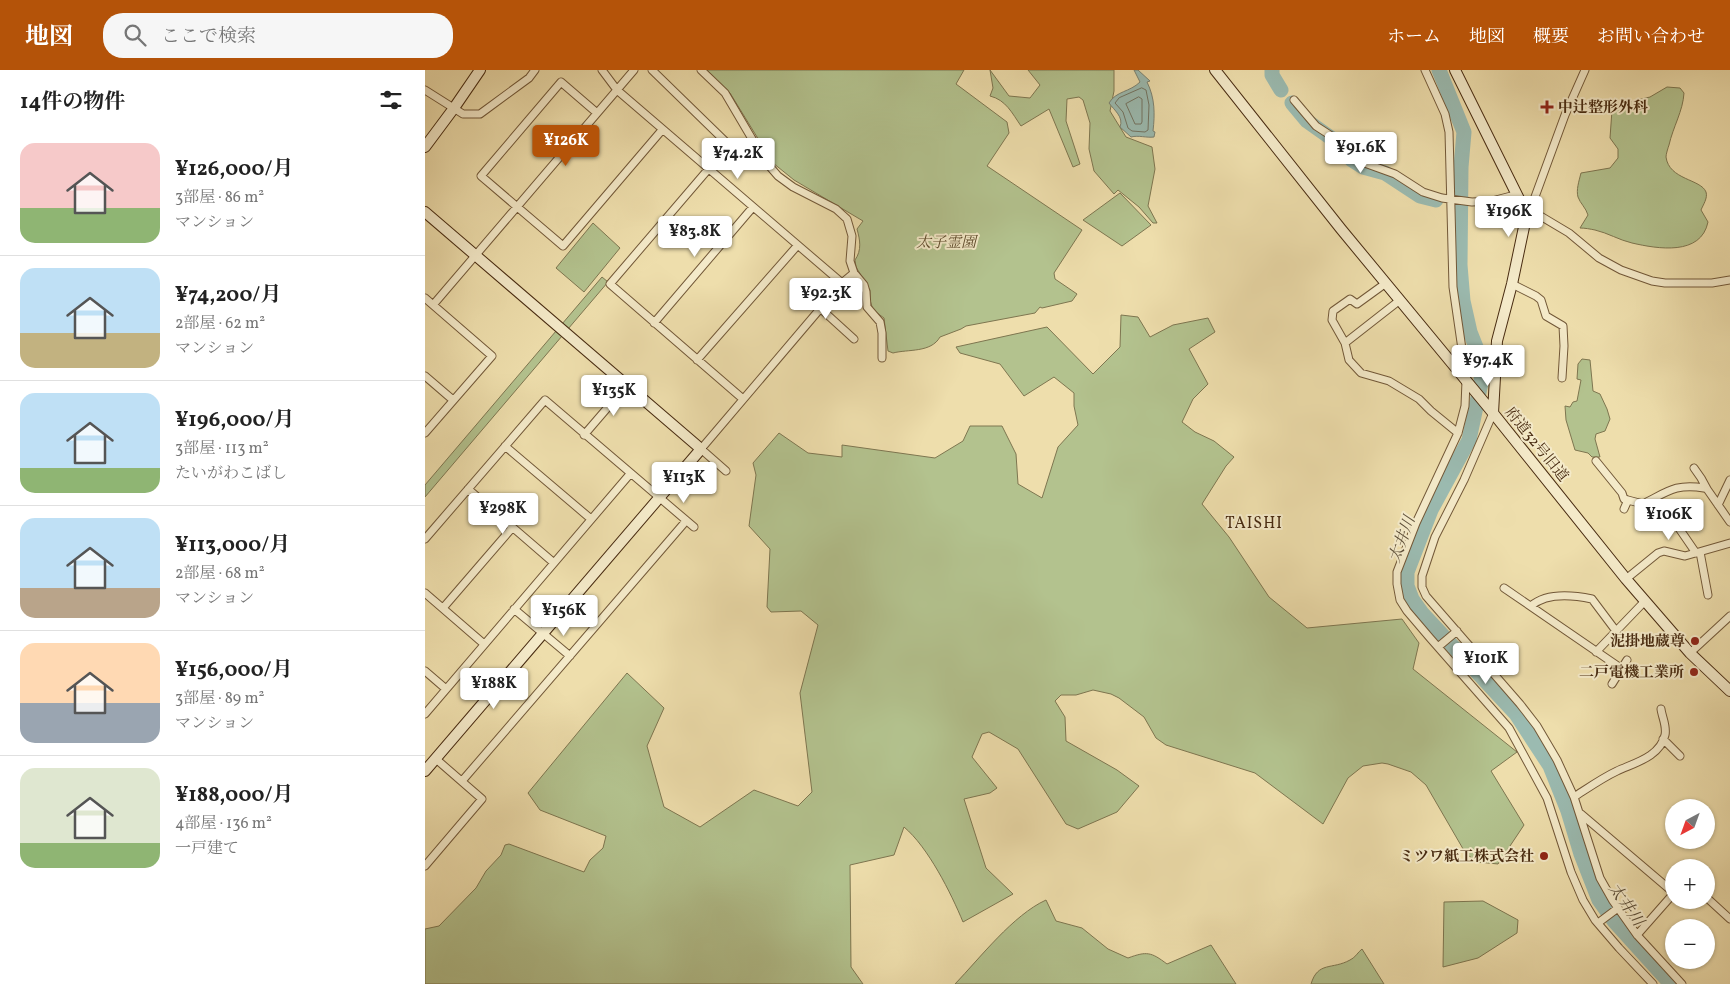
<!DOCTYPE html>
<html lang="ja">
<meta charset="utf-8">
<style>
body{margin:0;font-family:Vollkorn,"Noto Serif JP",serif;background:#f6f6f6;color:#222;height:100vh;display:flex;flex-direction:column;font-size:19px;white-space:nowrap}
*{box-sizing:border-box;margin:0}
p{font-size:16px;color:#767676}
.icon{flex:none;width:28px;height:28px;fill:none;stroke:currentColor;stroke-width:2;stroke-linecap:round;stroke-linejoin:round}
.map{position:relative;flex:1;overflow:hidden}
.panel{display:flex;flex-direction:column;background:#fff;width:425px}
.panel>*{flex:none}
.needle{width:32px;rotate:221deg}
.fabs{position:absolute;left:1240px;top:729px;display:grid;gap:10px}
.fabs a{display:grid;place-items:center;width:50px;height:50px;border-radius:50%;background:#fff;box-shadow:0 1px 4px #0004;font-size:25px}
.price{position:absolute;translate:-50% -42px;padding:0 11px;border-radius:5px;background:#fff;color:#222;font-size:16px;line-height:32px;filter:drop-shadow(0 1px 2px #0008)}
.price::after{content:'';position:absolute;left:50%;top:30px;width:15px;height:11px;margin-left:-8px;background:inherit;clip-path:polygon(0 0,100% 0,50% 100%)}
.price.current{background:#b45309;color:#fff}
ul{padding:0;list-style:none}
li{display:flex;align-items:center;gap:15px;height:125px;padding:0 20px}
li+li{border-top:1px solid #e0e0e0}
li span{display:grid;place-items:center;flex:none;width:140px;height:100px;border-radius:15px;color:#555}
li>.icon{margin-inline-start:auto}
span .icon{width:60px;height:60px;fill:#fffc;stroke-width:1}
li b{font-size:21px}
h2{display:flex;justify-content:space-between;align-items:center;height:60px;padding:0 20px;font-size:21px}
header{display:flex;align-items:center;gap:30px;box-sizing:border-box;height:70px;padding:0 25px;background:#b45309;color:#fff}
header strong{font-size:24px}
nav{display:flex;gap:28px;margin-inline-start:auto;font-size:18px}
.search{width:350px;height:45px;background:#f6f6f6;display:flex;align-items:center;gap:12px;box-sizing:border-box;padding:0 18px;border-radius:20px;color:#767676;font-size:19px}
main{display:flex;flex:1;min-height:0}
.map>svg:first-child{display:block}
.green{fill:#b3c28e;stroke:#7e7650}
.water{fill:#9bbbb1;stroke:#7a8171}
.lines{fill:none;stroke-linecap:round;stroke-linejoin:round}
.shore{stroke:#727361;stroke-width:1}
.river{stroke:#9bbbb1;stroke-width:15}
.street-casing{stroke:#725838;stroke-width:9}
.secondary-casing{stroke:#482b11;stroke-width:12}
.street{stroke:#f4eac9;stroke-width:7}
.secondary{stroke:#f4eac9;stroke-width:10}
.poi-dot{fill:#8f2418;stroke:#f4eac9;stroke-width:2}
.labels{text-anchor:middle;stroke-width:4;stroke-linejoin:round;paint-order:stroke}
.poi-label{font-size:15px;font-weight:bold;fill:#482b11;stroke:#f4eac9;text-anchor:end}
.park-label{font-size:15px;font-style:italic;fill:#5d492a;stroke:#f4eac9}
.street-label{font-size:15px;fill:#482b11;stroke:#f4eac9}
.neighbourhood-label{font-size:16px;letter-spacing:1px;fill:#482b11;stroke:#f4eac9}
.water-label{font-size:16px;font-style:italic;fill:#5d4f39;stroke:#f4eac9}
</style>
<header>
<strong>地図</strong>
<div class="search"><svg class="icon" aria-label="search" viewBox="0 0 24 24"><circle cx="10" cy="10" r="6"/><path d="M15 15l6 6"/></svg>ここで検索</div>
<nav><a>ホーム</a><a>地図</a><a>概要</a><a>お問い合わせ</a></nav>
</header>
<main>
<section class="panel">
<h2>14件の物件<svg class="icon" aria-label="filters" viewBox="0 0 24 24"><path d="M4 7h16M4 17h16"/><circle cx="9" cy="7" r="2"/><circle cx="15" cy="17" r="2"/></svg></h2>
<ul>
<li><span style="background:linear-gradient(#f6c9c9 65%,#8fb573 0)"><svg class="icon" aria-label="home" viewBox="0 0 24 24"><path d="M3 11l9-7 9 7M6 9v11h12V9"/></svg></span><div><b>¥126,000/月</b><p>3部屋 · 86 m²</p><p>マンション</p></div></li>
<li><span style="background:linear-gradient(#bfe0f5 65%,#c2b280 0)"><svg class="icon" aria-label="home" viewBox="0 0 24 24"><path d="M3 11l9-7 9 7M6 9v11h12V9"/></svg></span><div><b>¥74,200/月</b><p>2部屋 · 62 m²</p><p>マンション</p></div></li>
<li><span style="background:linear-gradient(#bfe0f5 75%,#8fb573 0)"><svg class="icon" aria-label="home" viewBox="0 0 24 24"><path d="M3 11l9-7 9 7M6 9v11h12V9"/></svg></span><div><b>¥196,000/月</b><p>3部屋 · 113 m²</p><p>たいがわこばし</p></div></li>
<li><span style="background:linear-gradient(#bfe0f5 70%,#b9a48a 0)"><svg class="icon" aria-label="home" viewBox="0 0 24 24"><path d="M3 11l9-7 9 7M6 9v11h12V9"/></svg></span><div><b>¥113,000/月</b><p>2部屋 · 68 m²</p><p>マンション</p></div></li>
<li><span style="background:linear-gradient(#ffd9b3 60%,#9aa5b1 0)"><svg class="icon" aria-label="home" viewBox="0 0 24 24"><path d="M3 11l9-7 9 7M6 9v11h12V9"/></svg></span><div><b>¥156,000/月</b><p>3部屋 · 89 m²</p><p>マンション</p></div></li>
<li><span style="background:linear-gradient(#dfe7d0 75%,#8fb573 0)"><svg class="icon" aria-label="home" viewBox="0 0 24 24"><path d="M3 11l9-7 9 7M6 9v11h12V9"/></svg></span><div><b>¥188,000/月</b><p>4部屋 · 136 m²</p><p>一戸建て</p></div></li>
</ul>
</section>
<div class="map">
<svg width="1305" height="914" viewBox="0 0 1305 914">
<rect width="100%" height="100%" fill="#eedeac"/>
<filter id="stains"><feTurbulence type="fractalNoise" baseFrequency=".004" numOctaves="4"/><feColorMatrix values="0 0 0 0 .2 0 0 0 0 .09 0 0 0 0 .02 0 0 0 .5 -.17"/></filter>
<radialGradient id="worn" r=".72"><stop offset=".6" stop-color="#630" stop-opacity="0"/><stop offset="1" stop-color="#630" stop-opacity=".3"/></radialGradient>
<path class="green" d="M 282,0 L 539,0 L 531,14 L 582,52 L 584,63 L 562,96 L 657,160 L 629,203 L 630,209 L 652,224 L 647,231 L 617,238 L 615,237 L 610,243 L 541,256 L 536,259 L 515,267 C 506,283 483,279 468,283 L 463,281 L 459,248 L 448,240 L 445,230 L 445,220 L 431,197 L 430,190 C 437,180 435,170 432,159 L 438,151 L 369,110 L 348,93 L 305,23 Z
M 565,0 L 584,26 L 605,28 L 615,15 L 603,0 L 689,0 L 689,21 L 685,41 L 701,67 L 727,77 L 730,99 L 723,136 L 732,153 L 728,153 L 714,137 L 693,120 L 689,124 L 669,101 L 664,79 L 665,53 L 658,30 L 654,27 L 642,29 L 641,51 L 655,94 L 648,97 L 624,39 L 596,56 C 587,43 581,30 565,26 L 568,18 Z
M 1242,17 L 1255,18 L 1259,23 C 1258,41 1248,57 1244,75 C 1243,78 1241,84 1241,87 C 1244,110 1276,109 1281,122 C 1283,128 1278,135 1276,140 L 1283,152 C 1276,186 1233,179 1207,173 C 1194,170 1183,163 1170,160 C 1165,159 1160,158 1155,158 L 1163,145 C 1161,138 1155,133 1153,127 C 1151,120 1154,111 1156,103 L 1185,98 L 1193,88 L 1193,79 L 1185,68 L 1187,40 L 1191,35 L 1225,27 Z
M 695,123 L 726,155 L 697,176 L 658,150 Z
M 168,153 L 195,178 L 159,222 L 131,198 Z
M 177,207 L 183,212 L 0,427 L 0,415 Z
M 696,245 L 713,247 L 725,267 L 748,255 L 783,248 L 790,262 L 764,279 L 783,314 L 768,329 L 757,352 L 770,362 L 789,371 L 809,387 L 801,396 L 777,434 L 804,467 L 844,527 L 882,558 L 977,549 L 994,573 L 988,599 L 1092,682 L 1066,701 L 1099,755 L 1073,794 L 1053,792 L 1041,784 L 1001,715 L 986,702 L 963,694 L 957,693 L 938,696 L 923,708 L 898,754 L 830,703 L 741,675 L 731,668 L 719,647 L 694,628 L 686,624 L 668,620 L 651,625 L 636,625 L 630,631 L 640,647 L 641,671 L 692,700 L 714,716 L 692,742 L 653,759 L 641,754 L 593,679 L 564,662 L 557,664 L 547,687 L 572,718 L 565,723 L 539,729 L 561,798 L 588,824 L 538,852 C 526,823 503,777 479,757 L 469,785 L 425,795 L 426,897 L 438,914 L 0,914 L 0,859 L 14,856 L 51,818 L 61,801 L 76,785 L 80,775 L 84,774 L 159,802 L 165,790 L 178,778 L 181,766 L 115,740 L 103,723 L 202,603 L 239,638 L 222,676 L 239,737 L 275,757 L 329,720 L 373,736 L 387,722 L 375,623 L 393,555 L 376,541 L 346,542 L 342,537 L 345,479 L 324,456 L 331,405 L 328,393 L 354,363 L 383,383 L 417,387 L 417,375 L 510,388 L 538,371 L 545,356 L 577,356 L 591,384 L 593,414 L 617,428 L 633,377 L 653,355 L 649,336 L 649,323 L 629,307 L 599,326 L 575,294 L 535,283 L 531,277 L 622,257 L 668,304 L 695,277 Z
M 1157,289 L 1165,290 L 1168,321 L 1175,324 L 1182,339 L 1185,349 L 1180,361 L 1171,364 L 1170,369 L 1175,387 L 1167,387 L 1163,383 L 1150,380 L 1141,350 L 1140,336 L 1145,337 L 1148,332 L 1152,331 L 1156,310 L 1152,309 L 1153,294 Z
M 621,830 L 631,851 L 657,858 L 683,879 L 703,888 C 722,881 726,882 742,894 L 786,875 L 811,914 L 530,914 C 555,888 588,845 621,830 Z
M 1058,831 L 1093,850 L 1092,863 L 1053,888 L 1018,897 L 1019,832 Z
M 937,879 L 959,914 L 886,914 C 893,891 907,900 925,890 C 930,888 933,882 937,879 Z"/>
<path class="water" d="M 709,0 L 713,0 L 725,11 L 722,12 C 730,28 730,44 728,61 L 730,62 L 729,67 C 721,68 714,65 706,67 L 695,57 C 699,47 689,40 684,33 C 691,21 705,22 715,12 Z"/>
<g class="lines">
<path class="shore" d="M 717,18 L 721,20 L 724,35 L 723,60 L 720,62 L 707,61 L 703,58 L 698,42 L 690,33 L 694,28 Z
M 714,27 L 717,29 L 717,52 L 716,54 L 710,54 L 701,34 Z"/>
<path class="river" d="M 847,0 L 847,5 L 856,20
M 1014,0 L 1039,62 L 1036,97 L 1035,195 L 1038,231 L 1045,262 L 1057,292 L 1056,313 L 1044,370 L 1006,440 L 982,502 L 982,516 L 987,529 L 997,543 L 1091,644 L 1125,696 L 1143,741 L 1156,784 L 1174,830 L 1189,851 L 1246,914
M 867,33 L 882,51 L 906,68 L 927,90 L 938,97 L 960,103 L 995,126 L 1011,130"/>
<defs>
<path id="street" d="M 177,0 L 192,20 L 417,213 L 276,379 L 301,401
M 227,0 L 304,75 L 185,214 L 318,329
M 276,0 L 300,23 L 340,91 L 353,106 L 368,117 L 411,139 L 422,149 L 427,166 L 425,191 L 429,203 L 439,215 L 441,222 L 442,237 L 455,252 L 457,263 L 457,288
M 1000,0 L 1020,44 L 1024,62 L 1028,217 L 1038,286 L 1038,294 L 1034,302
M 0,20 L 38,44 L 55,44 L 104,8 L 110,0
M 869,30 L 891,56 L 911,69 L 934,91 L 970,104 L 998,122 L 1017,128 L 1047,132 L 1067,131 L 1090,125
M 172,43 L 136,12 L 56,106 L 138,176 L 237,60
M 1097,135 L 1144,163 L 1174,188 L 1196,200 L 1227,211 L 1240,213 L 1287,213 L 1305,210
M 1097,135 L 1107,135 L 1140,45 L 1160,0
M 417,213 L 429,203
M 961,213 L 932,234 L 925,229 L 908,241 L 907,250 L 920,273 L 924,290 L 936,303 L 964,311 L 994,329 L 1006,341 L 1033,363
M 1087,214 L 1111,226 L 1116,230 L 1121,246 L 1138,256 L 1139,276 L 1137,308
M 0,228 L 67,286 L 0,363
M 8,235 L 209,0
M 396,239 L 429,269
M 229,253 L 328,137
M 920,273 L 975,230
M 272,290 L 372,176
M 0,306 L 28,330
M 1041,311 L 1040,336 L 1033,363 L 991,453 L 972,502 L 972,514 L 975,530 L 982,541 L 1005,568 L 1084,658 L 1122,728 L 1146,802 L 1158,830 L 1170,850 L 1194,878 L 1228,914
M 1068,343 L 1039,410 L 1010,467 L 997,506 L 997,517 L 1001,526 L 1095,634 L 1112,656 L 1132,690 L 1149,727 L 1175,808 L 1188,831 L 1212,865 L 1257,914
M 159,365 L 202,315
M 80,376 L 166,449
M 1171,391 L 1197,423 L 1199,429 L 1218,434 C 1242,422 1251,413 1279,418 L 1282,419 L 1305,452
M 1269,398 L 1276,408 L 1282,419
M 43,419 L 129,493
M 1293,435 L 1305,410
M 1199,439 L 1203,430
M 1249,451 L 1271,483
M 0,469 L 120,330 L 269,457
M 1275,482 L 1283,525
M 1201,509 L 1233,483 L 1239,481 L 1260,486 L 1305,473
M 1079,518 L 1197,599
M 0,523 L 59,574
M 1106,536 C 1122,522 1148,525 1167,529 L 1191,561
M 18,538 L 87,458
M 89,539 L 145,586
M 1013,577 L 1032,561
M 1171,582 L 1220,531
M 1265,583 L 1305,546
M 0,601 L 21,619
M 1187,614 L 1202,590
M 0,644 L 205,404
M 1238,669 L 1255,686
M 37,711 L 261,451
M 1149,727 C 1163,718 1177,708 1192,701 C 1209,693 1235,687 1240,665 C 1242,656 1237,647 1236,639
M 1156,744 L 1249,823
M 0,796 L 57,729 L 11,689
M 1281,827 L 1305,849
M 1173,853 L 1193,838
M 1212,865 L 1249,823"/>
<path id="secondary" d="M 790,0 L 916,159 L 1068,343 L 1201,509 L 1265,583 L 1305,621
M 1030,0 L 1097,135 L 1099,157 L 1087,214 L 1072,271 L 1068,343
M 0,77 L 29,38 L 55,0
M 0,142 L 276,379 L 0,701"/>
</defs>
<use href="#street" class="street-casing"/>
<use href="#secondary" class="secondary-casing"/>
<use href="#street" class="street"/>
<use href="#secondary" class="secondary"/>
</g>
<g class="poi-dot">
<path d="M1119.5 29.5h5v5h5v5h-5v5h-5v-5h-5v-5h5z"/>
<circle cx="1270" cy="571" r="5"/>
<circle cx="1269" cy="602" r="5"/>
<circle cx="1119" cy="786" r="5"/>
</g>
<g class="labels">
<g class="poi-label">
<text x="1133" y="42" text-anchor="start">中辻整形外科</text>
<text x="1260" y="576">泥掛地蔵尊</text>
<text x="1259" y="607">二戸電機工業所</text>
<text x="1109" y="791">ミツワ紙工株式会社</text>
</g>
<g class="park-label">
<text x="521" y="177">太子霊園</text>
</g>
<g class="street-label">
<text transform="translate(1112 374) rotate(51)" y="5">府道32号旧道</text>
</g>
<g class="neighbourhood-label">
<text x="829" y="458">TAISHI</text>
</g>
<g class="water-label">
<text transform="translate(976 469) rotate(-70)" y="6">太井川</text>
<text transform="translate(1202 834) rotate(55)" y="6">太井川</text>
</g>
</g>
<rect width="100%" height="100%" filter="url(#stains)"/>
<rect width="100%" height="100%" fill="url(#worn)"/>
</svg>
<div class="fabs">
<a><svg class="needle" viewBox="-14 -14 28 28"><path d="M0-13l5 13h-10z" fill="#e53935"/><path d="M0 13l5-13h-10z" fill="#767676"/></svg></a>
<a>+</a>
<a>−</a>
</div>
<b class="price current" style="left:141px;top:97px">¥126K</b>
<b class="price" style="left:936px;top:104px">¥91.6K</b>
<b class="price" style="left:313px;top:110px">¥74.2K</b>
<b class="price" style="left:1084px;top:168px">¥196K</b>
<b class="price" style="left:270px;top:188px">¥83.8K</b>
<b class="price" style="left:401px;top:250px">¥92.3K</b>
<b class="price" style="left:1063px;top:317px">¥97.4K</b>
<b class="price" style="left:189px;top:347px">¥135K</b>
<b class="price" style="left:259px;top:434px">¥113K</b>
<b class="price" style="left:78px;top:465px">¥298K</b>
<b class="price" style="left:1244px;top:471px">¥106K</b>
<b class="price" style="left:139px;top:567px">¥156K</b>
<b class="price" style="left:1061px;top:615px">¥101K</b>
<b class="price" style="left:69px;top:640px">¥188K</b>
</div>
</main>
